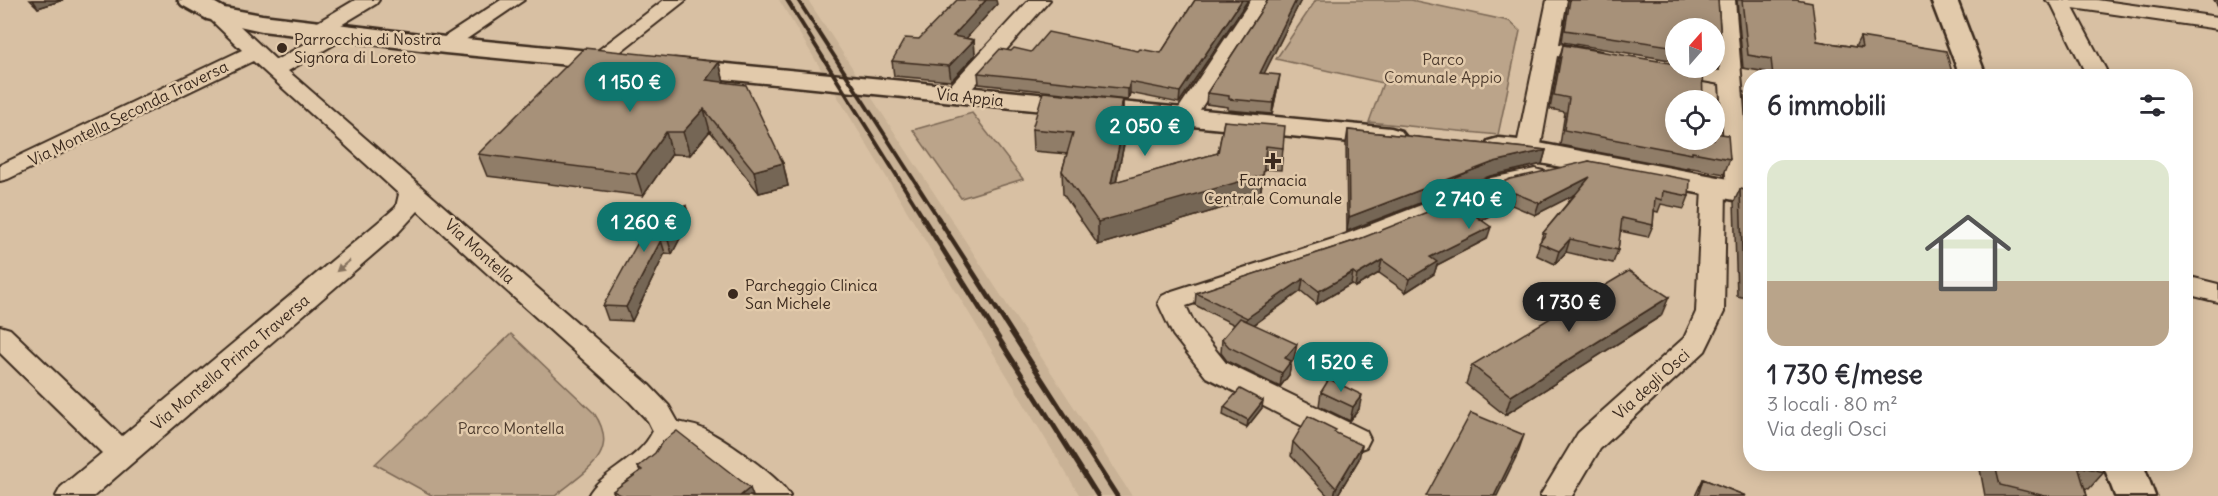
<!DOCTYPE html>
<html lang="it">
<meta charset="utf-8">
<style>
body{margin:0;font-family:Delius,sans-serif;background:#f7f7f7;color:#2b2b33;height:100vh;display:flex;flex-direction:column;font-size:22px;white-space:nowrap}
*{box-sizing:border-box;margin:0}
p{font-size:20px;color:#7c7c81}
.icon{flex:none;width:33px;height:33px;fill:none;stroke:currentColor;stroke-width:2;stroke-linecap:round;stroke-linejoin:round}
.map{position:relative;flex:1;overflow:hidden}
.panel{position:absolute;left:1743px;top:69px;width:450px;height:402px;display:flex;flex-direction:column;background:#fff;border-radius:24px;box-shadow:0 3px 15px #0003}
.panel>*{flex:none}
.needle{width:39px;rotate:20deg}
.fabs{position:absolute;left:1665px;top:18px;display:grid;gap:12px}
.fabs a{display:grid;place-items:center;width:60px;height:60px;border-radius:50%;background:#fff;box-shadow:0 3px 15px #0003;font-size:30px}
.price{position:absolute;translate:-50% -51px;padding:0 14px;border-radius:21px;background:#0f766e;color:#fff;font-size:20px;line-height:39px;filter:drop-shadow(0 2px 3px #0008)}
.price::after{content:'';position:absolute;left:50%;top:36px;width:18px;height:14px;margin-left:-9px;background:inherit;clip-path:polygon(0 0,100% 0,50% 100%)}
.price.current{background:#222;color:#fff}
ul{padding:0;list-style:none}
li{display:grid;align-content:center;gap:12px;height:318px;padding:0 24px}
li span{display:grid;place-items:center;height:186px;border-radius:18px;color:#555}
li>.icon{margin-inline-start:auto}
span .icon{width:108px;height:108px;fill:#fffc;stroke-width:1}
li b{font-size:26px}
h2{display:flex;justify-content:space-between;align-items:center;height:72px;padding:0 24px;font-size:26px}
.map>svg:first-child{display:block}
.built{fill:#c9b296}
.green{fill:#bba48a;stroke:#7b6754;stroke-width:1.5}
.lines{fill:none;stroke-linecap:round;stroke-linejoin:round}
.street-casing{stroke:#3b2a1e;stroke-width:4}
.secondary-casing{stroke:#3b2a1e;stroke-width:5}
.street{fill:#e2caab;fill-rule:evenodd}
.secondary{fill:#e2caab;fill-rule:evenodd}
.rail-far1{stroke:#3b2a1e;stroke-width:4}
.rail{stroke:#3b2a1e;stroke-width:5}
.wall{fill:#907d68;stroke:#3b2a1e;stroke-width:1.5}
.shaded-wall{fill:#756655;stroke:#3b2a1e;stroke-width:1.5}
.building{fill:#a79179;stroke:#3b2a1e;stroke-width:1.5}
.oneway{fill:#86725d}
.poi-dot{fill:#3b2a1e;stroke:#e2caab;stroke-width:2}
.labels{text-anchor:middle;stroke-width:5;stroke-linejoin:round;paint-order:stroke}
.poi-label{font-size:16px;fill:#3b2a1e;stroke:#e2caab;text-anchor:start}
.park-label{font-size:16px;fill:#4e3c2e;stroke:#e2caab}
.street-label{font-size:16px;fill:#3b2a1e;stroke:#e2caab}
</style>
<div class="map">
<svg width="2218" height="496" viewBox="0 0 2218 496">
<rect width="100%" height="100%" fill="#d8c0a3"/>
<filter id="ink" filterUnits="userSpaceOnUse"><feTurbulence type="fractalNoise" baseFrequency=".0167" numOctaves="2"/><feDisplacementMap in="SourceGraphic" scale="12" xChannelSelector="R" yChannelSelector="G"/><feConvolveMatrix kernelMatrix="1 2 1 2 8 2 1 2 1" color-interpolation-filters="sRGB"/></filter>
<g filter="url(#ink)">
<path class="built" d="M 779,0 L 808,0 L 1132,496 L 1080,496 Z"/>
<path class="green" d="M 1316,0 L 1411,0 L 1509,21 L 1520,31 L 1498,135 L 1369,122 L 1383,83 L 1276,59 Z
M 972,113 L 1023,179 L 961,198 L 913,130 Z
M 511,334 L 594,413 C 622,454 584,472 555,496 L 433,496 L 375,464 Z"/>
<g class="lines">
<defs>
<path id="street" d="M 355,0 L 379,0 L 376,4 L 336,28 L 347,29 L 350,33 L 347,37 L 288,71 L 649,385 L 669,406 L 678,422 C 686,424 694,425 701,428 C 722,437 780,477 790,496 L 752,496 L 726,475 L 683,446 L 676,445 L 660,469 L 628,496 L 588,496 C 601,471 638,462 653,431 L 648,421 L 629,401 L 418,211 L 397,234 L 94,496 L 56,496 L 61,487 L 102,453 L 0,353 L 0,326 L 10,329 L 122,436 L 388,214 L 396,207 L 399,194 L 253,61 L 8,179 L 0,181 L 0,165 L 242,50 L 209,18 L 206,14 L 209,10 L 223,10 L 276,60 L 321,35 L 311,34 L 308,30 L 311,26 Z
M 501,0 L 524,0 L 452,49 L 445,51 L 438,49 L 435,45 L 438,41 Z
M 664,0 L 686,0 L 606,63 L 599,65 L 592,63 L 589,59 L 592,55 Z
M 1029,0 L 1050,0 L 962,100 L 954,102 L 946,100 L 943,95 L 946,90 Z
M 1251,0 L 1271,0 L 1192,122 L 1184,124 L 1176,122 L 1173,117 Z
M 1547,0 L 1567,0 L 1559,44 L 1602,52 L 1605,56 L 1602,60 L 1595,62 L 1557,56 L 1540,150 L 1536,155 L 1528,157 L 1520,155 L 1516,150 Z
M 1715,0 L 1735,0 L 1750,184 L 1748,196 L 1739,198 L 1730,196 L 1727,191 L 1720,84 L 1669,75 L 1662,73 L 1658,69 L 1662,65 L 1676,64 L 1676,68 L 1720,71 Z
M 2046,0 L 2097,0 L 2218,17 L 2218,29 L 2073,8 L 2106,70 L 2102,74 L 2095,76 L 2088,74 L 2084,70 L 2052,5 Z
M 1535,169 L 1543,171 L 1547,176 L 1543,181 L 1505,189 L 1354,250 L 1186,306 L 1194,323 L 1226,363 L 1366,431 L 1370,439 L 1366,447 L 1355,451 L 1344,447 L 1206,377 L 1173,335 L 1158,303 L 1162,296 L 1172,291 L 1336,238 L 1491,178 Z
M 1714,180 L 1722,182 L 1726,187 L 1724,312 L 1705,351 L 1600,449 L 1572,496 L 1540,496 L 1578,433 L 1684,338 L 1696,312 L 1702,187 L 1706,182 Z
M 2186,276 L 2218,284 L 2218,302 L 2186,294 Z"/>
<path id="secondary" d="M 178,0 L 210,0 L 224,8 L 262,15 L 445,37 L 621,54 L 631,56 L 635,62 L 631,68 L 621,70 L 445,53 L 262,31 L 207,19 L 182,5 Z
M 1931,0 L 1957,0 L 1986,76 L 1960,76 Z
M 675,59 L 1391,128 L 1401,131 L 1406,137 L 1401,143 L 1391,146 L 665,73 L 661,67 L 665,61 Z
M 1499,138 L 1528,141 L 1750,183 L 1750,203 L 1488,153 L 1484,147 L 1488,141 Z
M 2103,464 L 2143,464 L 2155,496 L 2115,496 Z"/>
</defs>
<use href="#street" class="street-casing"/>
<use href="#secondary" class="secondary-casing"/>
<use href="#street" class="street"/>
<use href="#secondary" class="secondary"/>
<path class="rail-far1" d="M 787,0 L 924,219
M 798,0 L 939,219"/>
<path class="rail" d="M 923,218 L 1098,496
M 938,218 L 1117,496"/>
</g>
<path class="wall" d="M 30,0 L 63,0 L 38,8 Z
M 1195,0 L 1248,0 L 1179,103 L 1130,93 L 1128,100 L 979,84 L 978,73 L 1011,51 L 1031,52 L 1138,51 L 1161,53 Z
M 1268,0 L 1301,0 L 1264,73 L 1278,86 L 1272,114 L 1228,110 L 1228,107 L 1206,104 L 1207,93 Z
M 1568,0 L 1718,0 L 1722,56 L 1718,68 L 1705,68 L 1714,68 L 1714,28 L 1676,28 L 1676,61 L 1562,42 Z
M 1737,0 L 1796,0 L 1817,41 L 1855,47 L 1860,37 L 1953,76 L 1766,76 L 1766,72 L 1743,68 Z
M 2214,0 L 2218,0 L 2218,6 Z
M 997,4 L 966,38 L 974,40 L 975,55 L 951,81 L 894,76 L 892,61 L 919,39 Z
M 1563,45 L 1676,100 L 1730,159 L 1724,174 L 1687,167 L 1686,169 L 1560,145 L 1565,112 L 1550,109 L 1559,59 Z
M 719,62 L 724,82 L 783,163 L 788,186 L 759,193 L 710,131 L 690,155 L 672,154 L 643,196 L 487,176 L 478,154 Z
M 1123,100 L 1123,113 L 1126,135 L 1116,182 L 1218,153 L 1224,121 L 1283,148 L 1281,170 L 1264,169 L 1260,197 L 1098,245 L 1063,194 L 1062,171 L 1067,154 L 1033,151 L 1032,129 Z
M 1348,130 L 1546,150 L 1542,164 L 1490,176 L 1347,231 L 1346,143 Z
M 1589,161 L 1689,196 L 1684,209 L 1661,204 L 1658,212 L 1654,211 L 1653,225 L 1648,237 L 1620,231 L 1618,250 L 1613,263 L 1566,252 L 1555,264 L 1536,255 L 1543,233 L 1575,194 L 1535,215 L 1512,205 L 1482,220 L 1487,239 L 1437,265 L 1434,274 L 1406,292 L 1379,273 L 1355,287 L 1351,284 L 1317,304 L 1301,291 L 1254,325 L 1294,359 L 1291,363 L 1289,375 L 1280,387 L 1227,361 L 1221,353 L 1222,339 L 1235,325 L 1195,305 L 1196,293 L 1357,240 Z
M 1740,189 L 1750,191 L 1750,299 L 1737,296 L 1734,202 Z
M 686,206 L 690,219 L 672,254 L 665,253 L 632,321 L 608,320 L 603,306 Z
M 1661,316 L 1505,415 L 1466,384 L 1472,365 Z
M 1321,392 L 1359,409 L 1350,421 L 1319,406 Z
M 1224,407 L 1262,408 L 1247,427 L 1223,415 Z
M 1335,433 L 1359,459 L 1337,496 L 1328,496 L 1291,456 L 1293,442 Z
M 1979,464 L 2101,464 L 2104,472 L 2089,489 L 2085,488 L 2087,496 L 1985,496 Z
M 638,467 L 753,496 L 615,496 L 613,491 L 640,471 Z
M 1703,479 L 1746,496 L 1695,496 Z"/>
<path class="shaded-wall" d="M 33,0 L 63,0 L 38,8 Z
M 986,0 L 996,0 L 997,4 L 955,51 L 953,36 Z
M 1242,0 L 1248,0 L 1179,103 L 1180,92 Z
M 1296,0 L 1301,0 L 1259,84 L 1260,73 Z
M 974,40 L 975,55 L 951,81 L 949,66 Z
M 719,62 L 724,83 L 706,80 Z
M 1280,75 L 1278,86 L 1272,114 L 1273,103 Z
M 1130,82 L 1130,93 L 1128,100 L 1128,89 Z
M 1123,100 L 1122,122 L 1119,113 Z
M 704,109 L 710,131 L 690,155 L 683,132 Z
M 1126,114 L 1126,135 L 1111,205 L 1111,183 Z
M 666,132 L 672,154 L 643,196 L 636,174 Z
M 1266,146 L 1260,197 L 1098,245 L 1098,222 Z
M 1546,150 L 1542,164 L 1490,176 L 1347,231 L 1349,217 L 1494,162 Z
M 783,163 L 788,186 L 759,193 L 754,171 Z
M 1590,177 L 1586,189 L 1535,215 L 1539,203 Z
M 1515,193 L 1512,205 L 1470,226 L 1473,214 Z
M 686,206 L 690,219 L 672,254 L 668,240 Z
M 1491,227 L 1487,239 L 1437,265 L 1434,274 L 1406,292 L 1409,279 L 1430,257 Z
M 1570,239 L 1566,252 L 1555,264 L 1559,251 Z
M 661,240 L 665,253 L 632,321 L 626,307 Z
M 1382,260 L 1379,273 L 1355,287 L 1357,275 Z
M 1353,272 L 1351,284 L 1317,304 L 1319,291 Z
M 1303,279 L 1301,291 L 1246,330 L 1247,318 Z
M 1669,297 L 1661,316 L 1505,415 L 1511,396 Z
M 1297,344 L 1294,359 L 1291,363 L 1289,375 L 1280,387 L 1282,373 L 1285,358 Z
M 1362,395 L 1359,409 L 1350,421 L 1353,407 Z
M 1263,401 L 1262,408 L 1247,427 L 1248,420 Z
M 1524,435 L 1517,455 L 1497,496 L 1494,496 Z
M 1362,445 L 1359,459 L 1337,496 L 1334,496 L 1336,488 Z
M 750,488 L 753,496 L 740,496 Z"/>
<path class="building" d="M 957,0 L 986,0 L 953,36 L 974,40 L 949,66 L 892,61 L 905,38 L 919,39 Z
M 1195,0 L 1242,0 L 1180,92 L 1130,82 L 1128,89 L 978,73 L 1000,49 L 1011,51 L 1014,48 L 1031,52 L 1048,32 L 1138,51 L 1140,49 L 1161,53 Z
M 1268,0 L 1296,0 L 1260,73 L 1280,75 L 1273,103 L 1229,99 L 1229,96 L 1207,93 Z
M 1570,0 L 1718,0 L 1722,56 L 1714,55 L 1714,28 L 1676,28 L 1676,47 L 1565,30 Z
M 1742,0 L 1796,0 L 1812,3 L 1817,41 L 1862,48 L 1860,37 L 1946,51 L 1953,76 L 1773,76 L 1771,59 L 1748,55 Z
M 1563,45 L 1676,64 L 1676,68 L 1702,68 L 1703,100 L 1676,100 L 1676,140 L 1714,140 L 1714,133 L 1728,135 L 1730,159 L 1692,152 L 1692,154 L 1564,130 L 1569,98 L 1554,95 Z
M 584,48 L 719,62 L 706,80 L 746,85 L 783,163 L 754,171 L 704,109 L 683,132 L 666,132 L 636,174 L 478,154 Z
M 1043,92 L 1123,100 L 1119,113 L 1126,114 L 1111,183 L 1218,153 L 1224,121 L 1285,126 L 1283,148 L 1266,146 L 1263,175 L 1098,222 L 1062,171 L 1073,133 L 1032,129 Z
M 1348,130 L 1546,150 L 1494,162 L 1349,217 Z
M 1589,161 L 1690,180 L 1689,196 L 1663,191 L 1662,200 L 1655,198 L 1653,225 L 1622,218 L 1618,250 L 1570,239 L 1559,251 L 1539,243 L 1546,234 L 1543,233 L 1590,177 L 1539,203 L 1515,193 L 1473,214 L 1491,227 L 1430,257 L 1437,262 L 1409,279 L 1382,260 L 1357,275 L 1353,272 L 1319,291 L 1303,279 L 1247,318 L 1196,293 L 1357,240 L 1510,179 Z
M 1740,189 L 1750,191 L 1750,284 L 1743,282 Z
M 659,204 L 686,206 L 668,240 L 661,240 L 626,307 L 603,306 Z
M 1629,271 L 1669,297 L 1511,396 L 1472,365 Z
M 1240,318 L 1297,344 L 1285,358 L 1291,361 L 1282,373 L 1229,347 L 1222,339 Z
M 1329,379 L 1362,395 L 1353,407 L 1321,392 Z
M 1240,389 L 1263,401 L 1248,420 L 1224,407 Z
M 1471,413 L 1524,435 L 1494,496 L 1426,496 Z
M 1308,416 L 1336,430 L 1334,432 L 1362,445 L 1336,488 L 1293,442 Z
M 677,431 L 750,488 L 740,496 L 623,496 L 613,491 L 642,470 L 638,467 L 655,453 L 662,442 Z
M 1995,464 L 2101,464 L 2104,472 L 2078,466 L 2087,496 L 2045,496 L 2000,485 Z
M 1703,479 L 1746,496 L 1698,496 Z"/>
<defs><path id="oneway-solid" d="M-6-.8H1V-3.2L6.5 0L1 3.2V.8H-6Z" transform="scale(1.5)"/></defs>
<use class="oneway" href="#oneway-solid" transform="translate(343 266) rotate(140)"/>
</g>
<g class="poi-dot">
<circle cx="282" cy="48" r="6"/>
<path d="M1270 152h6v6h6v6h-6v6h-6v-6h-6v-6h6z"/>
<circle cx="733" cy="294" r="6"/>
</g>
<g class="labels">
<g class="poi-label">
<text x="294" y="45">Parrocchia di Nostra<tspan x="294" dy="18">Signora di Loreto</tspan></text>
<text x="1273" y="186" text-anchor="middle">Farmacia<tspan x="1273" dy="18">Centrale Comunale</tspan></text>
<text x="745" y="291">Parcheggio Clinica<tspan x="745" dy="18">San Michele</tspan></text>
</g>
<g class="park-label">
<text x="1443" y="65">Parco<tspan x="1443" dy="18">Comunale Appio</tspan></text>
<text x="511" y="434">Parco Montella</text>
</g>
<g class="street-label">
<text transform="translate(970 97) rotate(6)" y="6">Via Appia</text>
<text transform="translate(128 113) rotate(-26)" y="6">Via Montella Seconda Traversa</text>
<text transform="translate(480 251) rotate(42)" y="6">Via Montella</text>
<text transform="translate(230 362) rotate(-40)" y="6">Via Montella Prima Traversa</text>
<text transform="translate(1651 384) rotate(-42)" y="6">Via degli Osci</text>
</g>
</g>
</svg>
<div class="fabs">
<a><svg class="needle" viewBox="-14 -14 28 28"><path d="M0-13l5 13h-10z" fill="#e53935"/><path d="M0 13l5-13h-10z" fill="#7c7c81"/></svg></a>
<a><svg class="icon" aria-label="locate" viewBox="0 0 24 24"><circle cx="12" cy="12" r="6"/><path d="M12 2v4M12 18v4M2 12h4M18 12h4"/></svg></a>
</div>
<b class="price" style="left:630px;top:113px">1 150 €</b>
<b class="price" style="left:1145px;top:157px">2 050 €</b>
<b class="price" style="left:1469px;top:230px">2 740 €</b>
<b class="price" style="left:644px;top:253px">1 260 €</b>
<b class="price current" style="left:1569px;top:333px">1 730 €</b>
<b class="price" style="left:1341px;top:393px">1 520 €</b>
<section class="panel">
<h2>6 immobili<svg class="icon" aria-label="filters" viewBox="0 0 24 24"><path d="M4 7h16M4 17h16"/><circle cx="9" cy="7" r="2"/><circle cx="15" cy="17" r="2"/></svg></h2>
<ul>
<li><span style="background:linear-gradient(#dfe7d0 65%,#b9a48a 0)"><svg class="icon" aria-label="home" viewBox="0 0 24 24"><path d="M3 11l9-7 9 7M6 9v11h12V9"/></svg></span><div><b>1 730 €/mese</b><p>3 locali · 80 m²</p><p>Via degli Osci</p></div></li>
</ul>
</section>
</div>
